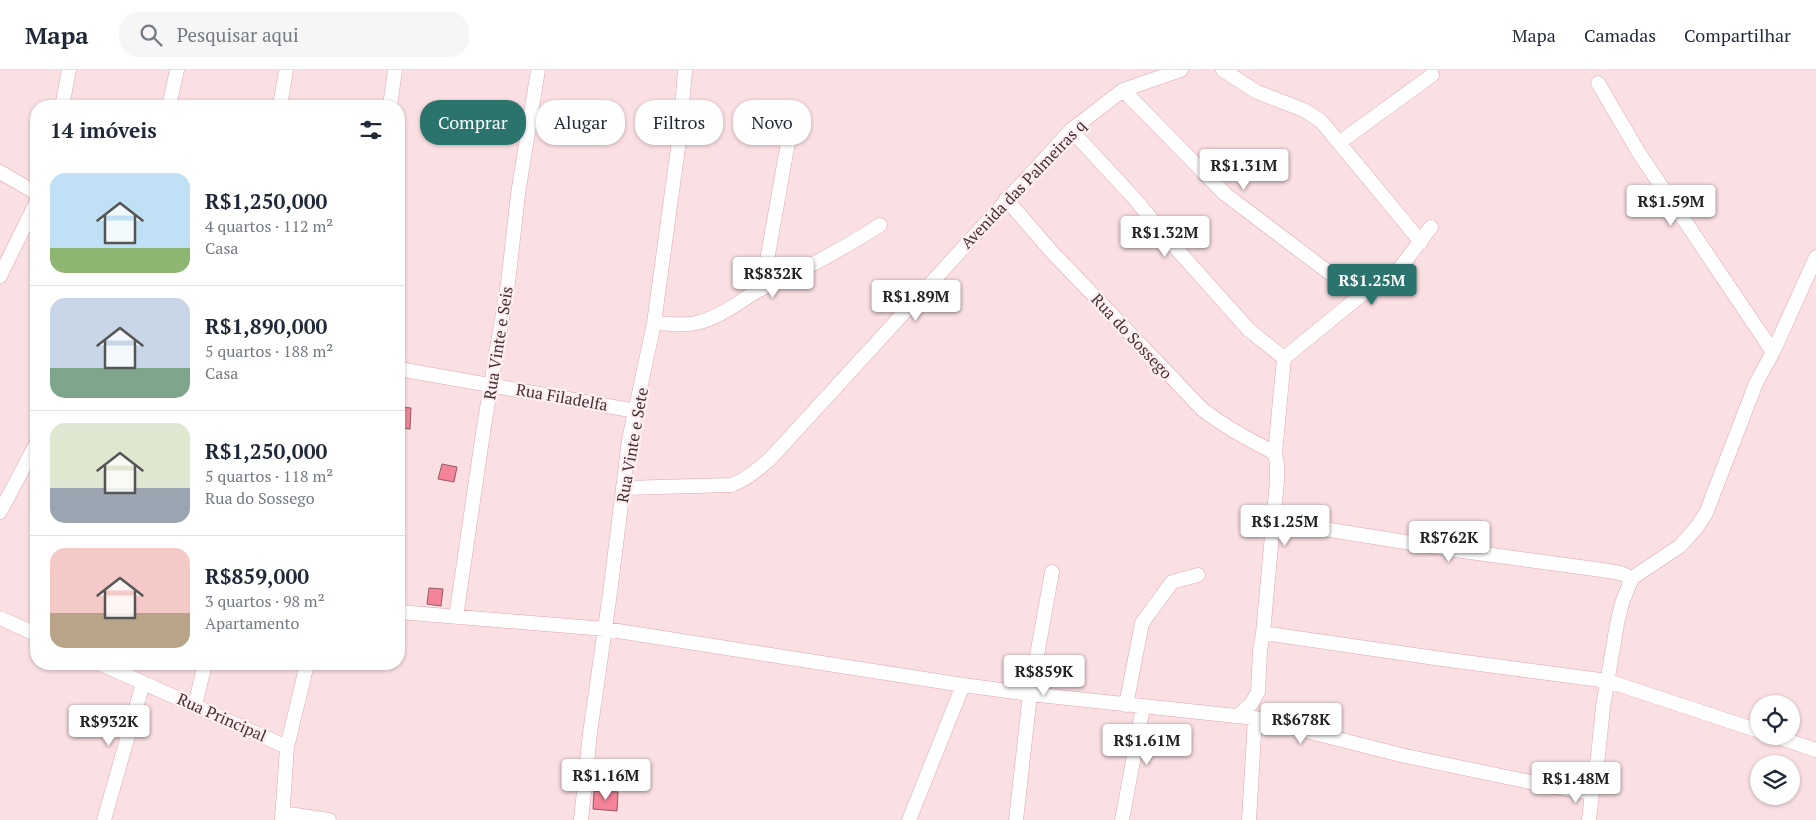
<!DOCTYPE html>
<html lang="pt">
<meta charset="utf-8">
<style>
body{margin:0;font-family:"PT Serif",serif;background:#f6f6f7;color:#1f2937;height:100vh;display:flex;flex-direction:column;font-size:19px;white-space:nowrap}
*{box-sizing:border-box;margin:0}
p{font-size:16px;color:#747a83}
.icon{flex:none;width:28px;height:28px;fill:none;stroke:currentColor;stroke-width:2;stroke-linecap:round;stroke-linejoin:round}
.map{position:relative;flex:1;overflow:hidden}
.side{position:absolute;left:30px;top:30px;width:375px;height:570px;display:flex;flex-direction:column;background:#fff;border-radius:20px;box-shadow:0 1px 4px #0004}
.side>*{flex:none}
.guide{position:absolute;left:420px;top:30px;width:475px;height:45px;display:flex;gap:10px}
.tools{position:absolute;left:1750px;top:625px;display:grid;gap:10px}
.tools a{display:grid;place-items:center;width:50px;height:50px;border-radius:50%;background:#fff;box-shadow:0 1px 4px #0004;font-size:25px}
.price{position:absolute;translate:-50% -42px;padding:0 11px;border-radius:5px;background:#fff;color:#222;font-size:16px;line-height:32px;filter:drop-shadow(0 1px 2px #0008)}
.price::after{content:'';position:absolute;left:50%;top:30px;width:15px;height:11px;margin-left:-8px;background:inherit;clip-path:polygon(0 0,100% 0,50% 100%)}
.price.active{background:#2b746e;color:#fff}
ul{padding:0;list-style:none}
li{display:flex;align-items:center;gap:15px;height:125px;padding:0 20px}
li+li{border-top:1px solid #e0e1e3}
li span{display:grid;place-items:center;flex:none;width:140px;height:100px;border-radius:15px;color:#555}
li>.icon{margin-inline-start:auto}
span .icon{width:60px;height:60px;fill:#fffc;stroke-width:1}
li b{font-size:21px}
h2{display:flex;justify-content:space-between;align-items:center;height:60px;padding:0 20px;font-size:21px}
.tag{padding:0 18px;border-radius:20px;background:#fff;box-shadow:0 1px 4px #0004;font-size:18px;line-height:45px}
.tag.active{background:#2b746e;color:#fff}
header{display:flex;align-items:center;gap:30px;box-sizing:border-box;height:70px;padding:0 25px;background:#fff;border-bottom:1px solid #e0e1e3}
header strong{font-size:24px}
nav{display:flex;gap:28px;margin-inline-start:auto;font-size:18px}
.search{width:350px;height:45px;background:#f6f6f7;display:flex;align-items:center;gap:12px;box-sizing:border-box;padding:0 18px;border-radius:20px;color:#747a83;font-size:19px}
.map>svg:first-child{display:block}
.building{fill:#f5839a;stroke:#915a64}
.lines{fill:none;stroke-linecap:round;stroke-linejoin:round}
.street-casing{stroke:#e3a5af;stroke-width:15}
.street{stroke:#fff;stroke-width:14}
.labels{text-anchor:middle;stroke-width:5;stroke-linejoin:round;paint-order:stroke}
.street-label{font-size:16px;fill:#472e33;stroke:#fef0f2}
</style>
<header>
<strong>Mapa</strong>
<div class="search"><svg class="icon" aria-label="search" viewBox="0 0 24 24"><circle cx="10" cy="10" r="6"/><path d="M15 15l6 6"/></svg>Pesquisar aqui</div>
<nav><a>Mapa</a><a>Camadas</a><a>Compartilhar</a></nav>
</header>
<div class="map">
<svg width="1816" height="750" viewBox="0 0 1816 750">
<rect width="100%" height="100%" fill="#fadfe3"/>
<path class="building" d="M 399,337 L 411,338 L 410,359 L 399,358 Z
M 442,394 L 457,397 L 454,412 L 438,409 Z
M 429,518 L 443,519 L 441,536 L 427,534 Z
M 594,721 L 618,722 L 617,741 L 593,739 Z"/>
<g class="lines">
<defs>
<path id="street" d="M 1223,0 L 1257,22 L 1304,40 L 1321,51 L 1421,172
M 1598,13 L 1639,83 L 1773,282
M 1123,20 L 1225,124 L 1360,226
M 62,36 L 69,0
M 169,36 L 177,0
M 280,36 L 286,0
M 390,36 L 395,0
M 1071,60 L 1134,128 L 1166,167 L 1249,260 L 1284,288
M 1340,72 L 1432,5
M 0,102 L 36,123
M 1006,129 L 1052,182 L 1202,339 C 1225,357 1249,370 1275,383
M 0,206 L 36,133
M 762,218 L 790,61
M 654,253 C 668,253 683,256 696,253 C 720,248 741,230 761,219 C 774,211 789,206 803,199 C 829,186 855,171 880,155
M 399,299 L 636,341
M 623,418 L 731,415 C 746,410 758,399 770,389 L 1071,60 L 1123,20 L 1181,0
M 0,442 L 36,374
M 1274,451 L 1455,480 L 1602,500 L 1620,503 L 1632,508
M 399,542 L 605,559 L 963,615 L 1030,624 L 1255,648 L 1401,685 L 1549,716 L 1592,723 L 1598,686 L 1603,637 L 1617,554 L 1622,533 L 1632,508 L 1680,476 L 1696,458 L 1706,443 L 1756,313 L 1773,282 L 1816,187
M 456,547 L 484,356 L 508,213 L 518,124 L 538,0
M 0,548 L 36,564
M 1263,563 L 1442,589 L 1608,611 L 1759,661
M 101,594 L 287,677
M 195,635 L 205,594
M 1126,635 L 1142,553 L 1172,512 L 1198,505
M 1238,646 L 1251,634 L 1258,622 L 1260,581 L 1263,563 L 1277,411 L 1277,395 L 1275,383 L 1284,288 L 1360,226 L 1400,198 L 1431,157
M 1774,666 L 1816,680
M 282,743 L 329,750
M 104,750 L 143,613
M 282,750 L 287,677 L 307,594
M 581,750 L 590,663 L 610,523 L 629,370 L 654,253 L 680,63 L 685,0
M 909,750 L 963,615
M 1016,750 L 1030,624 L 1052,502
M 1122,750 L 1143,637
M 1249,750 L 1255,648
M 1589,750 L 1592,723"/>
</defs>
<use href="#street" class="street-casing"/>
<use href="#street" class="street"/>
</g>
<g class="labels">
<g class="street-label">
<text transform="translate(1023 114) rotate(-46)" y="6">Avenida das Palmeiras q</text>
<text transform="translate(1132 266) rotate(47)" y="6">Rua do Sossego</text>
<text transform="translate(498 273) rotate(-81)" y="6">Rua Vinte e Seis</text>
<text transform="translate(562 327) rotate(10)" y="6">Rua Filadelfa</text>
<text transform="translate(632 375) rotate(-80)" y="6">Rua Vinte e Sete</text>
<text transform="translate(222 647) rotate(24)" y="6">Rua Principal</text>
</g>
</g>
</svg>
<div class="tools">
<a><svg class="icon" aria-label="locate" viewBox="0 0 24 24"><circle cx="12" cy="12" r="6"/><path d="M12 2v4M12 18v4M2 12h4M18 12h4"/></svg></a>
<a><svg class="icon" aria-label="layers" viewBox="0 0 24 24"><path d="M12 4l9 5-9 5-9-5zM3 14l9 5 9-5"/></svg></a>
</div>
<b class="price" style="left:1244px;top:121px">R$1.31M</b>
<b class="price" style="left:1671px;top:157px">R$1.59M</b>
<b class="price" style="left:1165px;top:188px">R$1.32M</b>
<b class="price" style="left:773px;top:229px">R$832K</b>
<b class="price active" style="left:1372px;top:236px">R$1.25M</b>
<b class="price" style="left:916px;top:252px">R$1.89M</b>
<b class="price" style="left:1285px;top:477px">R$1.25M</b>
<b class="price" style="left:1449px;top:493px">R$762K</b>
<b class="price" style="left:1044px;top:627px">R$859K</b>
<b class="price" style="left:1301px;top:675px">R$678K</b>
<b class="price" style="left:109px;top:677px">R$932K</b>
<b class="price" style="left:1147px;top:696px">R$1.61M</b>
<b class="price" style="left:606px;top:731px">R$1.16M</b>
<b class="price" style="left:1576px;top:734px">R$1.48M</b>
<div class="guide">
<a class="tag active">Comprar</a>
<a class="tag">Alugar</a>
<a class="tag">Filtros</a>
<a class="tag">Novo</a>
</div>
<section class="side">
<h2>14 imóveis<svg class="icon" aria-label="filters" viewBox="0 0 24 24"><path d="M4 7h16M4 17h16"/><circle cx="9" cy="7" r="2"/><circle cx="15" cy="17" r="2"/></svg></h2>
<ul>
<li><span style="background:linear-gradient(#bfe0f5 75%,#8fb573 0)"><svg class="icon" aria-label="home" viewBox="0 0 24 24"><path d="M3 11l9-7 9 7M6 9v11h12V9"/></svg></span><div><b>R$1,250,000</b><p>4 quartos · 112 m²</p><p>Casa</p></div></li>
<li><span style="background:linear-gradient(#c9d6e8 70%,#7fa58c 0)"><svg class="icon" aria-label="home" viewBox="0 0 24 24"><path d="M3 11l9-7 9 7M6 9v11h12V9"/></svg></span><div><b>R$1,890,000</b><p>5 quartos · 188 m²</p><p>Casa</p></div></li>
<li><span style="background:linear-gradient(#dfe7d0 65%,#9aa5b1 0)"><svg class="icon" aria-label="home" viewBox="0 0 24 24"><path d="M3 11l9-7 9 7M6 9v11h12V9"/></svg></span><div><b>R$1,250,000</b><p>5 quartos · 118 m²</p><p>Rua do Sossego</p></div></li>
<li><span style="background:linear-gradient(#f6c9c9 65%,#b9a48a 0)"><svg class="icon" aria-label="home" viewBox="0 0 24 24"><path d="M3 11l9-7 9 7M6 9v11h12V9"/></svg></span><div><b>R$859,000</b><p>3 quartos · 98 m²</p><p>Apartamento</p></div></li>
</ul>
</section>
</div>
